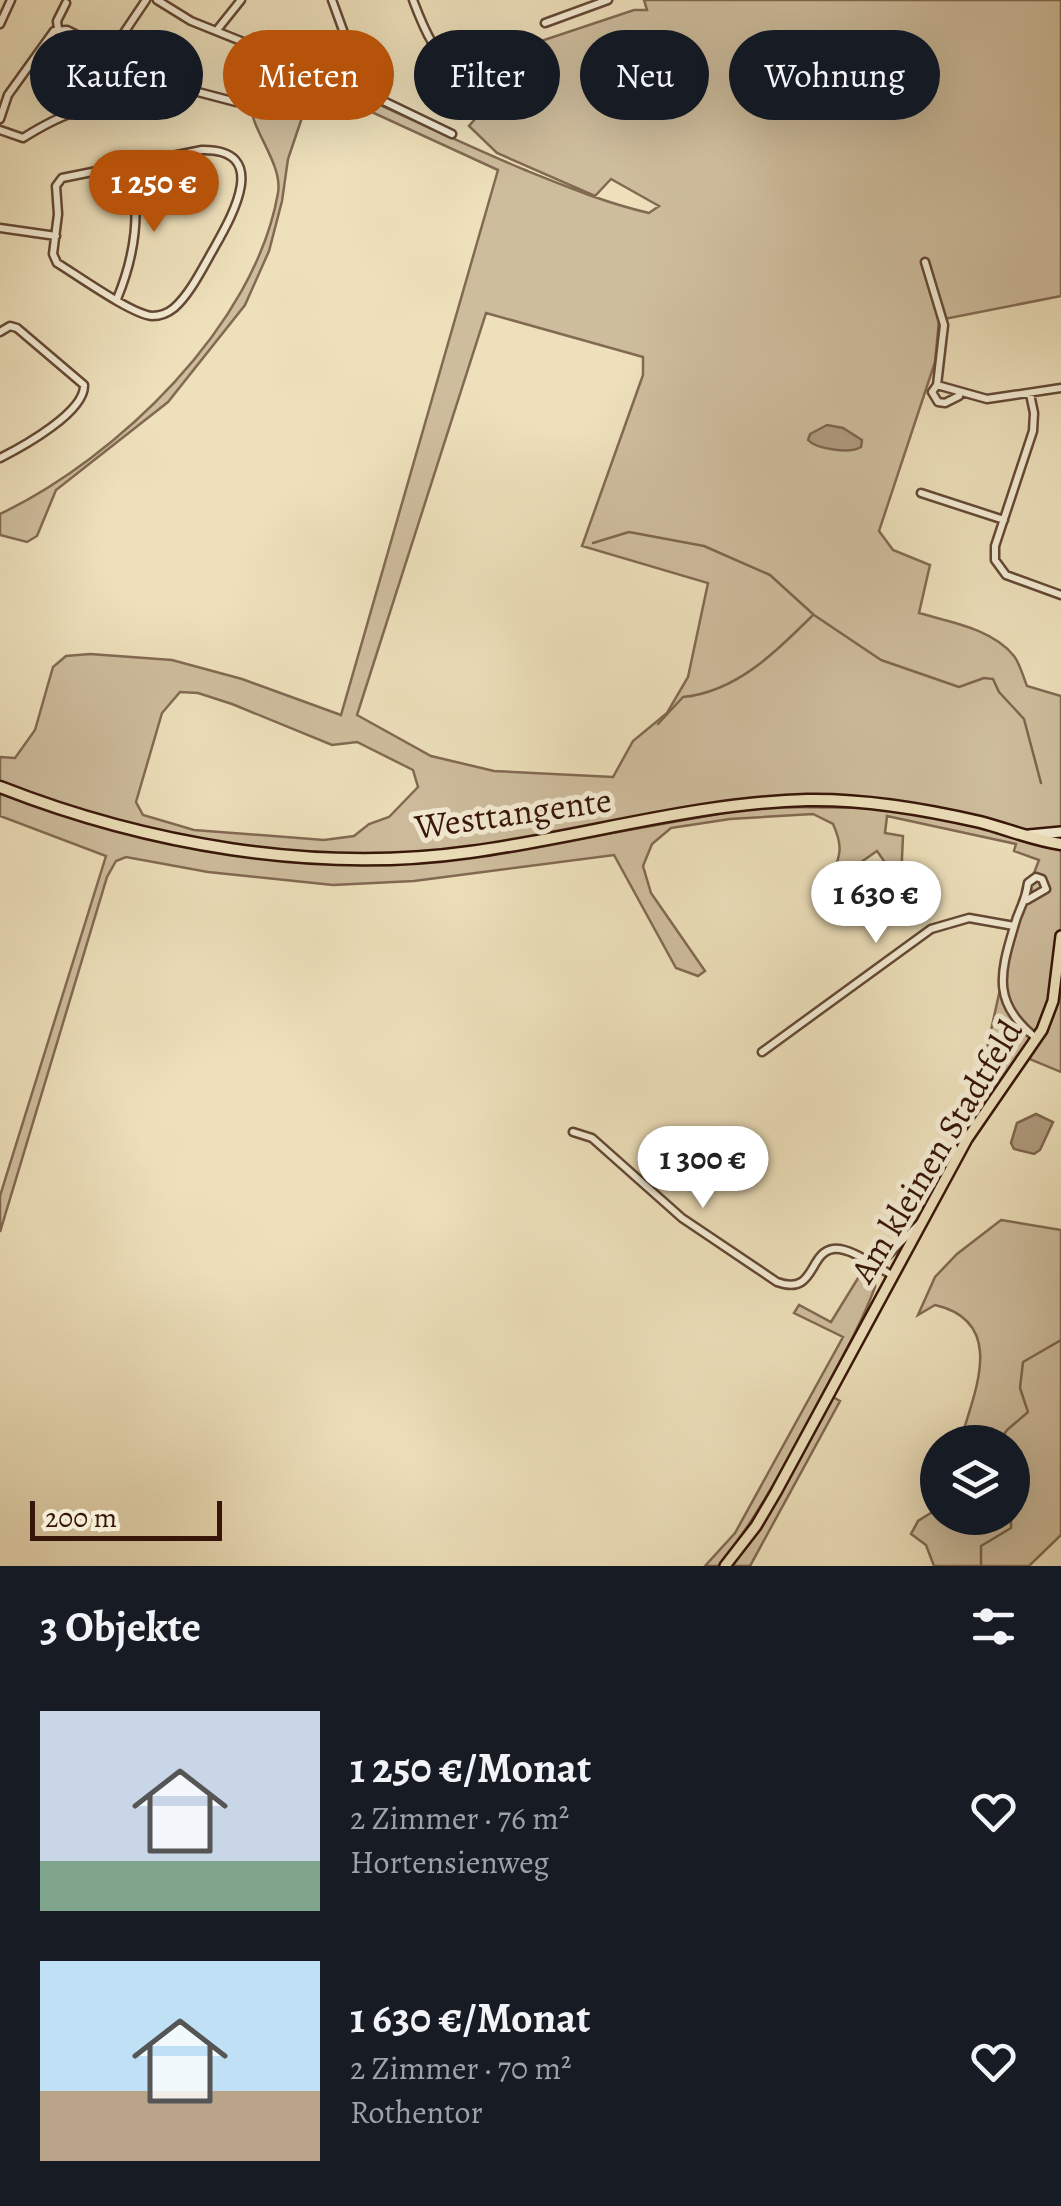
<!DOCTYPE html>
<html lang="de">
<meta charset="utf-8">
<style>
body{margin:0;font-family:Alegreya,serif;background:#20242c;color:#f1f3f6;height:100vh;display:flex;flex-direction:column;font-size:38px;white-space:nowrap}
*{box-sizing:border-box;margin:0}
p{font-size:32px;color:#9ea1a6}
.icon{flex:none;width:55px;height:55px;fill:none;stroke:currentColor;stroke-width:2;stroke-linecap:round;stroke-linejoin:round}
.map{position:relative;height:1566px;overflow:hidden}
.side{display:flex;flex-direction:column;background:#171b24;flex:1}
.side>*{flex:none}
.top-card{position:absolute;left:30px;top:30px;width:1002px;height:90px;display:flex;gap:20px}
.fabs{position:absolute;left:920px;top:1425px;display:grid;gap:20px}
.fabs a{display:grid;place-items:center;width:110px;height:110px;border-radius:50%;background:#171b24;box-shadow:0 10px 40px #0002;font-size:50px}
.scale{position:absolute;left:30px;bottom:25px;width:192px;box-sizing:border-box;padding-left:10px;border:5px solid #371508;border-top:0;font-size:28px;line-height:35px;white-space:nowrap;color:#371508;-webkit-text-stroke:8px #f3ebd3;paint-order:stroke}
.price{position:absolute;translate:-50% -85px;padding:0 22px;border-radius:35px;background:#fff;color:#222;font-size:32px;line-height:65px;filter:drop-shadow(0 2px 5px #0008)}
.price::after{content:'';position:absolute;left:50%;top:60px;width:30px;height:22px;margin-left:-15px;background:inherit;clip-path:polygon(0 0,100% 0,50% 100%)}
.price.current{background:#b45309;color:#fff}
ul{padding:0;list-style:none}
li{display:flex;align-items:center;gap:30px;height:250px;padding:0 40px}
li span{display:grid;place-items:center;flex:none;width:280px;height:200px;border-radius:0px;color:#555}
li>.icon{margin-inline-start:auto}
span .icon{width:120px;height:120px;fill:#fffc;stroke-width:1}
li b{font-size:42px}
h2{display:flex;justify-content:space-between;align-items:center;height:120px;padding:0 40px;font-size:42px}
.chip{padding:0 35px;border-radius:45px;background:#171b24;box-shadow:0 10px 40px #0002;font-size:35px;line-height:90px}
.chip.current{background:#b45309;color:#fff}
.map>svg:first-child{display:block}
.green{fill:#cebd9d;stroke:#826952;stroke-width:2.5;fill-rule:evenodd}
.water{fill:#af9b7e;stroke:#7f654f;stroke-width:2.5}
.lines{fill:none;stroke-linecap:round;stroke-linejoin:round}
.stream{stroke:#7f654f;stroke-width:2.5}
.minor-casing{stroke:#644835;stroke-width:11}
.secondary-casing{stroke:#371508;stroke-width:14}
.primary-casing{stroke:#371508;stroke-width:14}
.trunk-casing{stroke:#371508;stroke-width:15}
.minor{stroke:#f3ebd3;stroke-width:6}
.secondary{stroke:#f3ebd3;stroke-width:9}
.primary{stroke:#ede0bb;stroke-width:9}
.trunk{stroke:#ede0bb;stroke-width:10}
.labels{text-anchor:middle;stroke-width:10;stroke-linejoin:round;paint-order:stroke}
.street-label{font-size:35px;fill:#371508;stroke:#f3ebd3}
</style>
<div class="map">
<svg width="1061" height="1566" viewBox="0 0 1061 1566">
<rect width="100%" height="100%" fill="#ede0bb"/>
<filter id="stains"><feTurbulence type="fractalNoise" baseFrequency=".002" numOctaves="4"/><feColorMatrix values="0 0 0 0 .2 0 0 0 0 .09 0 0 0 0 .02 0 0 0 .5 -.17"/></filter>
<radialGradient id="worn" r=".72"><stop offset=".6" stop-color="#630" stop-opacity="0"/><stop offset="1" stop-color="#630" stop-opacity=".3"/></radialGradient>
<path class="green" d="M 644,0 L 1061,0 L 1061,296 L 939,320 L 935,362 L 879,531 L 893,550 L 930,565 L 919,613 C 950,622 993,629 1014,656 C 1020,664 1023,676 1027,686 L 1061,696 L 1061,1072 L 1025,1057 L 967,1139 L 1014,926 L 1039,860 L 1014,851 L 1016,844 L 887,816 L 885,833 L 903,836 L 901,879 L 898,881 L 877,851 L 841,876 L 832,874 C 842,854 842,844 833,824 L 813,814 L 730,819 L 671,828 L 652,844 L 643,866 L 651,893 L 705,971 L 698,976 L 676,968 L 614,855 L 414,881 L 333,885 L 208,872 L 126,857 L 116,861 L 107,877 L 0,1232 L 0,1196 L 106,856 L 0,816 L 0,792 L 83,821 L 184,846 L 250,856 L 437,860 L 522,849 L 735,811 L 778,807 L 888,808 L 773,801 L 464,853 L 351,858 L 191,843 L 0,787 L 0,757 L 15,758 L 35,730 L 53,667 L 66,656 L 90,654 L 172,660 L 242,679 L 341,715 L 498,170 L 313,85 L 288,159 L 282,201 L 269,251 L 245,305 L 168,402 L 56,490 L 37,536 L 27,542 L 0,535 L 0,514 C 117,458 255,326 278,193 C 283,164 251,130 251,105 C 251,102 262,59 263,53 C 352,90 437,133 525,170 C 567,187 606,203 649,213 L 659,206 L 611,179 L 595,196 L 497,153 L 469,126 L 500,91 L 520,48 L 634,10 L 647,10 ZM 486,313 L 643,357 L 643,375 L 582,546 L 708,583 L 688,677 L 667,713 L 633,741 L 613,777 L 494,771 L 431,756 L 357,715 ZM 180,692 L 198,693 L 232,704 L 332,745 L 357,742 L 413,770 L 418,787 L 389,817 L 369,824 L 354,836 L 324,840 L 194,830 L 143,815 L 136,802 L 162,713 Z
M 1001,1220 L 1061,1230 L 1061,1535 L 1029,1566 L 934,1566 L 926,1545 L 911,1534 L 918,1521 L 937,1509 L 938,1518 L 1012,1518 L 1012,1442 L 960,1442 C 974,1393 1008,1322 935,1305 L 918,1315 L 935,1277 L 957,1254 Z
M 863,1270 L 875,1280 L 875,1287 C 861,1325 839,1363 820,1399 C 789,1457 760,1514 719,1566 L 705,1566 L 735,1533 L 843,1337 L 794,1313 L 799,1305 L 831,1322 Z
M 831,1396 L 840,1401 L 750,1566 L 728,1566 Z"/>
<path class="water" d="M 827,425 L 843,428 L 862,440 L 861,447 C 850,454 816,449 808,440 L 810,434 Z
M 1036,1114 L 1053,1122 L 1040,1150 L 1034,1154 L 1014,1149 L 1011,1143 L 1017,1123 Z"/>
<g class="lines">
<path class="stream" d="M 593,543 L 629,532 L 704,546 L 770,575 L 814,615 L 881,660 L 959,687 L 984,678 L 993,679 L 999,692 L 1024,719 L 1041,783
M 658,724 L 683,697 C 736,692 776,652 812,616
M 999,1442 L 1007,1430 L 1028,1412 L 1020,1388 L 1023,1362 L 1061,1340
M 981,1566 L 981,1546 L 1011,1528 L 1011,1518"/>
<defs>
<path id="minor" d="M 157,0 L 191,21 L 348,84 L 452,134
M 332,0 L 352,55 L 348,84
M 413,0 C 422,24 438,67 467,73 L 472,66 L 471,58 L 464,55 L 449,61
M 545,23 L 608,0
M 0,24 L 11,0
M 58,29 L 57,21 L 66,3
M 217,30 L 241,0
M 111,52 L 173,80 L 179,87 L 236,102
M 29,66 L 61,85 L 86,109
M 0,119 L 8,95 L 54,31 L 67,30 L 111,52 L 146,0
M 0,130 L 23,138 C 42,126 60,116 81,110 C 107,103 166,113 179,87
M 202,150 C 272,149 231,218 213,250 C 202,269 190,294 174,308 C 168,313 159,316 152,316 C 131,314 77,275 57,263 L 53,254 L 58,214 L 56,186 L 62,178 Z
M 0,228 L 56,236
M 925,262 L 944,325 L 937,385 L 987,399 L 1061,388
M 117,299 C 136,253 140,213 131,165
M 0,332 L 10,326 L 17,328 L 84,385 C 85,412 24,446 0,458
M 937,385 L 932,392 L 938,402 L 945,403 L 959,396
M 1030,394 L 1034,413 L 1033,431 L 995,546 L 995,560 L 1006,575 L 1061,595
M 921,493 L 1004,520
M 1027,900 L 1046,889 L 1042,879 L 1036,877 L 1028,883 C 1025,905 1019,907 1014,927 C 999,976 993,1004 1036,1038
M 762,1052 L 931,929 L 969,918 L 1014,926
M 573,1132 L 592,1138 L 682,1218 L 777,1282 C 816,1296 808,1253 833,1249 C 851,1247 876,1267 892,1275
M 863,1258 L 886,1257 L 920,1223"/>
<path id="secondary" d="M 1029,835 L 1061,832"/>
<path id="primary" d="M 725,1566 L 756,1526 L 776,1492 L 967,1139 L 1042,1030 L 1053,1001 L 1061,936"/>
<path id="trunk" d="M 0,787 C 145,844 314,874 470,852 C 582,837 693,803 807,800 C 865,799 924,809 980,822 C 1007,829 1033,840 1061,844"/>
</defs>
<use href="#minor" class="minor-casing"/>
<use href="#secondary" class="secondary-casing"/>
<use href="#primary" class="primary-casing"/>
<use href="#trunk" class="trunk-casing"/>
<use href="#minor" class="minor"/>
<use href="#secondary" class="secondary"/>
<use href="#primary" class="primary"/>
<use href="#trunk" class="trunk"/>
</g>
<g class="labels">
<g class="street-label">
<text transform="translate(513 813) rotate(-8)" y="12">Westtangente</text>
<text transform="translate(936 1151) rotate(-59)" y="12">Am kleinen Stadtfeld</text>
</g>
</g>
<rect width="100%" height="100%" filter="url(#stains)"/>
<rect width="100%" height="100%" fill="url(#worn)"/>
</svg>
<div class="fabs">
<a><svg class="icon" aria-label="layers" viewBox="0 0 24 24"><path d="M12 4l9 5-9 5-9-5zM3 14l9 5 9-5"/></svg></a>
</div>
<div class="scale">200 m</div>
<b class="price current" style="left:154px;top:235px">1 250 €</b>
<b class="price" style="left:876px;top:946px">1 630 €</b>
<b class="price" style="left:703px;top:1211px">1 300 €</b>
<div class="top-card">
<a class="chip">Kaufen</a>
<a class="chip current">Mieten</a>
<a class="chip">Filter</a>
<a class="chip">Neu</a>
<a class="chip">Wohnung</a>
</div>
</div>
<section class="side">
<h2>3 Objekte<svg class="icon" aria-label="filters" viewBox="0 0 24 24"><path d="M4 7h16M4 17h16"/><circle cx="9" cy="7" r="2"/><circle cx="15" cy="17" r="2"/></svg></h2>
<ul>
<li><span style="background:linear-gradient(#c9d6e8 75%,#7fa58c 0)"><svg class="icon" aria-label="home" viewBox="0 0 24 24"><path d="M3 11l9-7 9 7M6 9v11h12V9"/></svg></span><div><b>1 250 €/Monat</b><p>2 Zimmer · 76 m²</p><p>Hortensienweg</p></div><svg class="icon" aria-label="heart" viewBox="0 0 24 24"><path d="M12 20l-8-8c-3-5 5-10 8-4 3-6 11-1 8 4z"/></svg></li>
<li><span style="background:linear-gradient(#bfe0f5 65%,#b9a48a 0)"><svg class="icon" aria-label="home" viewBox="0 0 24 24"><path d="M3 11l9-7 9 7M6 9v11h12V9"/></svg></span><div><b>1 630 €/Monat</b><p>2 Zimmer · 70 m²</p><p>Rothentor</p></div><svg class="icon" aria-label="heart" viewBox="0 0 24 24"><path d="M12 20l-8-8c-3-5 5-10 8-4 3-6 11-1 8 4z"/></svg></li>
</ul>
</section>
